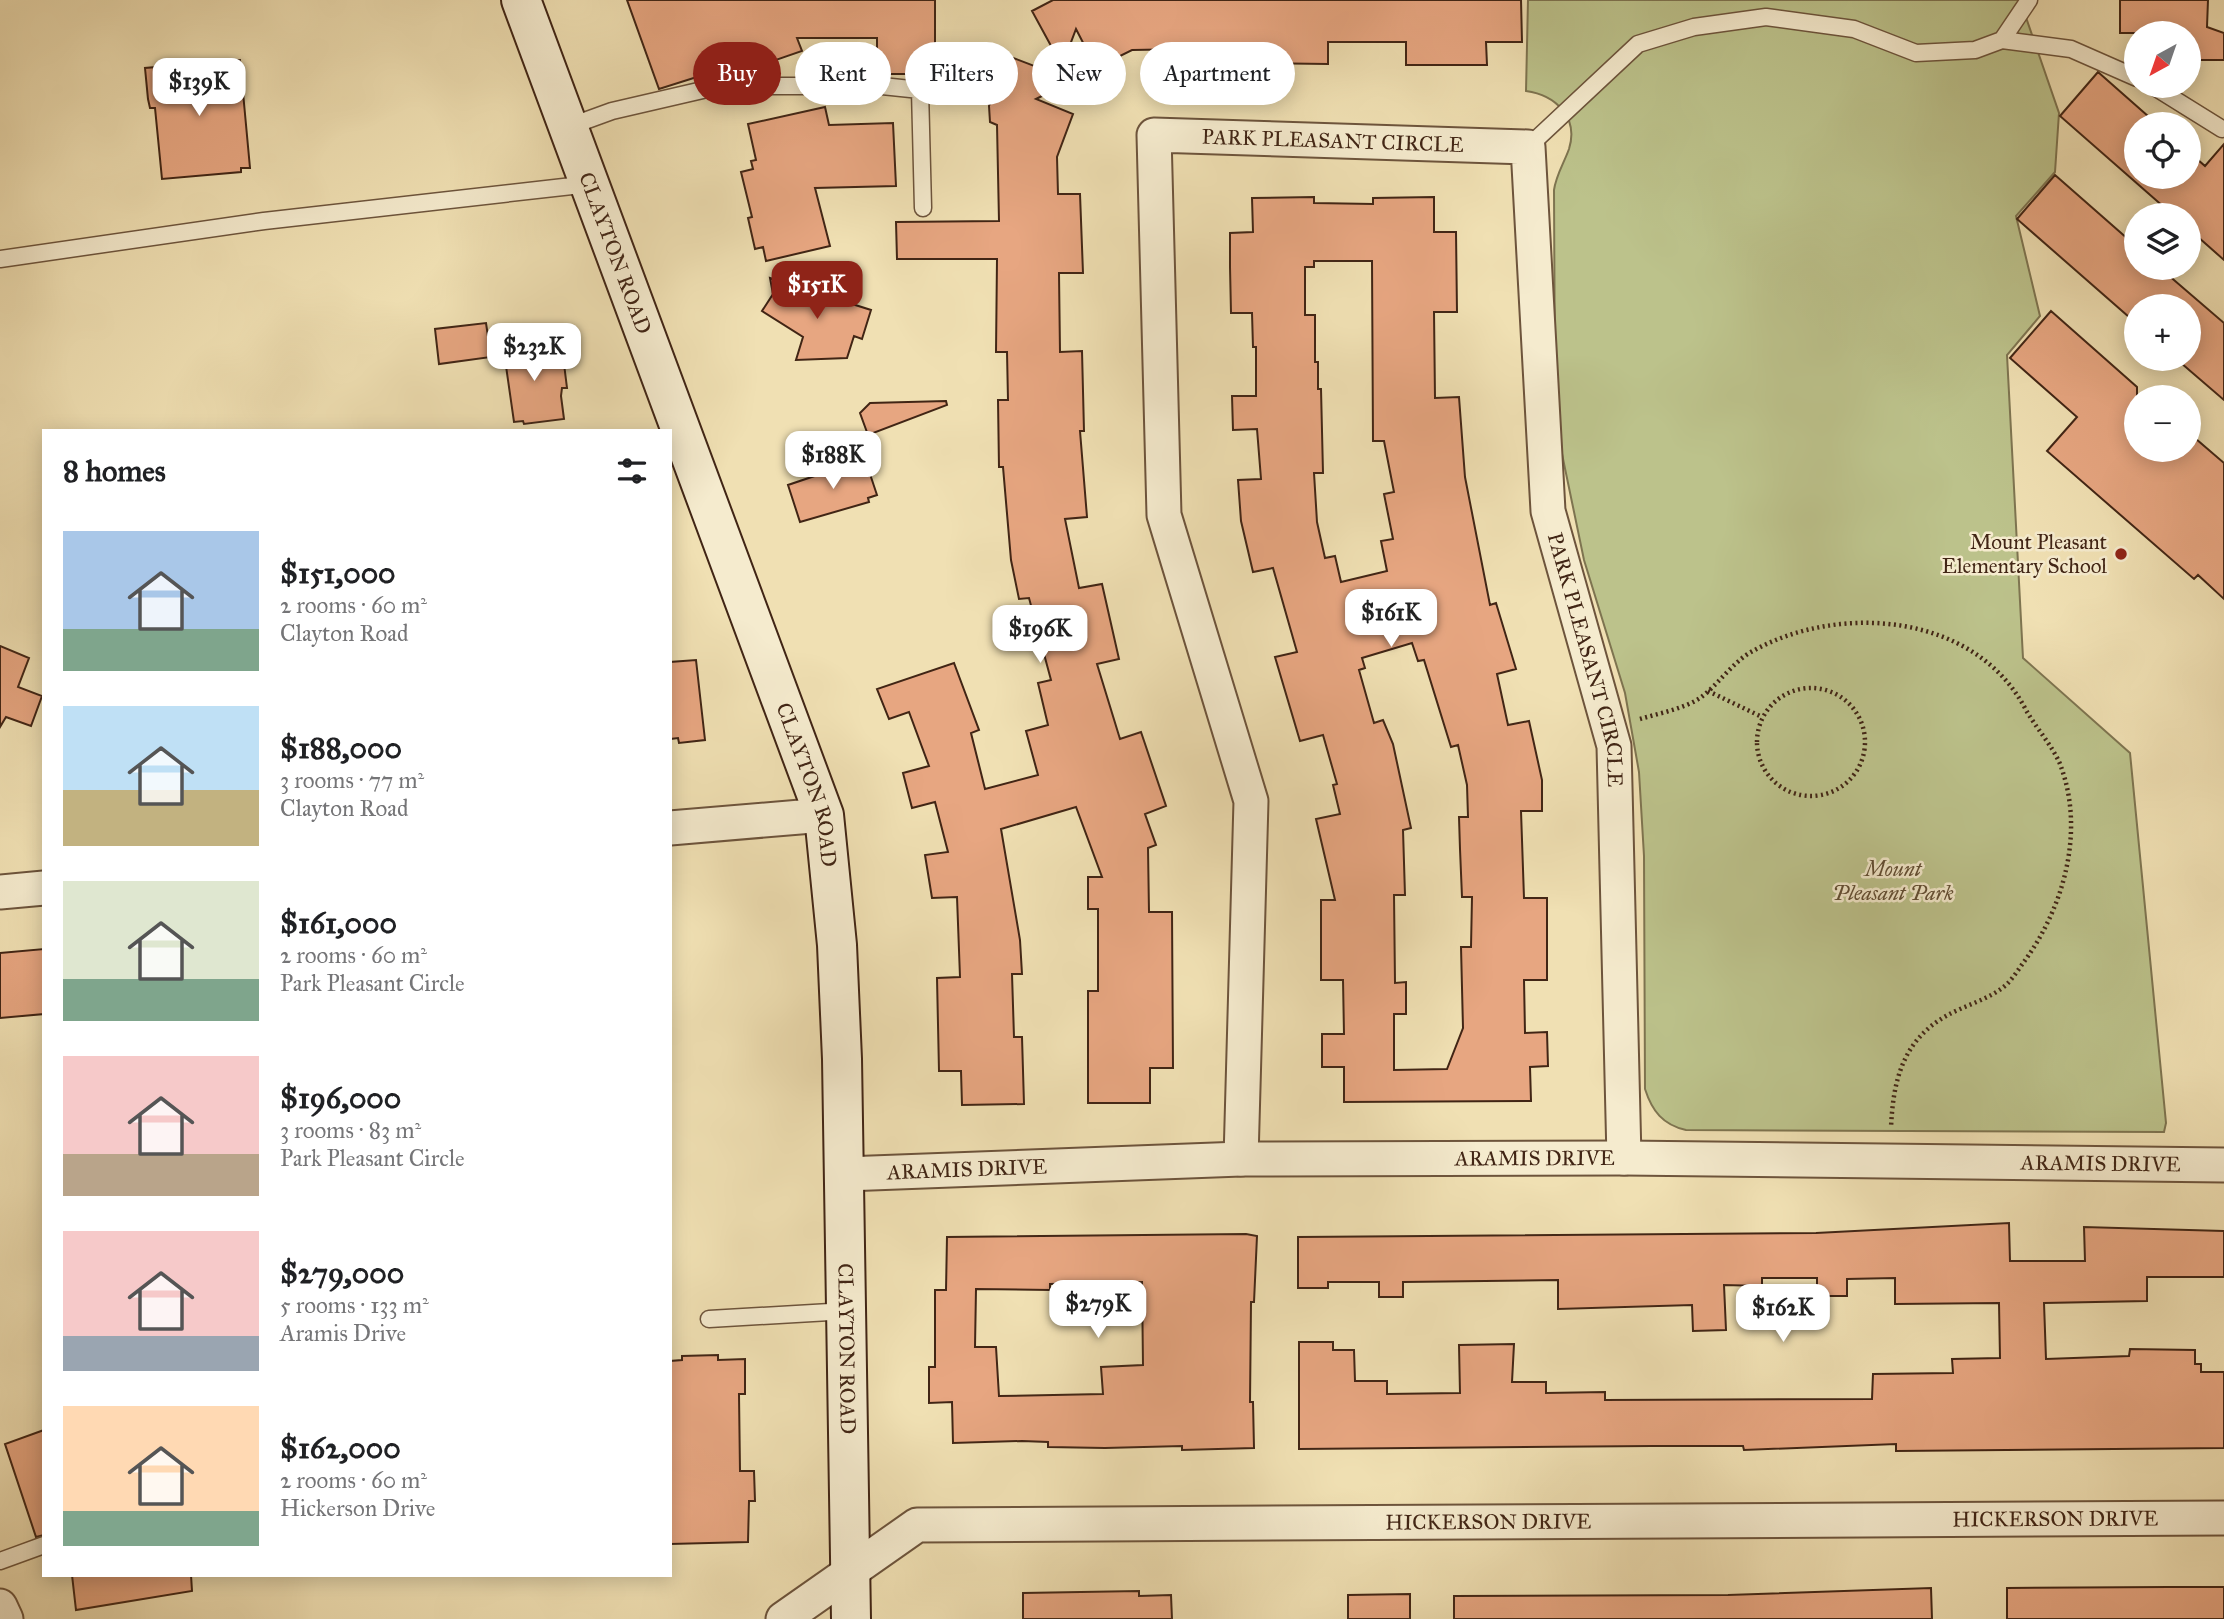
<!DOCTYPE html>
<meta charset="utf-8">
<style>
body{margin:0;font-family:"IM FELL Great Primer",serif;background:#f6f6f6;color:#202124;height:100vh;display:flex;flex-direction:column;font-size:26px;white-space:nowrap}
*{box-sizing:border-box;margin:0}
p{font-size:23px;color:#757577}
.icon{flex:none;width:38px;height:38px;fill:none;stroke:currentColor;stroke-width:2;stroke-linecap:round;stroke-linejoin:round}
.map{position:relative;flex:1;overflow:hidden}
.details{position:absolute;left:42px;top:429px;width:630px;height:1148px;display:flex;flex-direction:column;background:#fff;border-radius:0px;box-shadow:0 4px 18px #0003}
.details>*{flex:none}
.banner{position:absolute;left:693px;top:42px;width:665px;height:63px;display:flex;gap:14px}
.needle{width:46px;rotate:220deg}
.tools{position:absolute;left:2124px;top:21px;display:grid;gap:14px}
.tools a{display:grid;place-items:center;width:77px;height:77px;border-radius:50%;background:#fff;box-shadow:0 4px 18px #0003;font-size:35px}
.price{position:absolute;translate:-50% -60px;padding:0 16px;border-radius:14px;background:#fff;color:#222;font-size:23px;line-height:46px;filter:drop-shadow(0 2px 4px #0008)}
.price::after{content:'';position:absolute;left:50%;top:42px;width:21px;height:16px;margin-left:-10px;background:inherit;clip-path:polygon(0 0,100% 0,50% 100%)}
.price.on{background:#8f2418;color:#fff}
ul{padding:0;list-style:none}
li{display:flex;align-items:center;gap:21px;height:175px;padding:0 21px}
li span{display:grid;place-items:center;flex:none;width:196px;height:140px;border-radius:0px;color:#555}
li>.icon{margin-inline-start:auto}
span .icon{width:84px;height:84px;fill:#fffc;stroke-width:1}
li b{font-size:30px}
h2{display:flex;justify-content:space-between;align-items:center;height:84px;padding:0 21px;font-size:30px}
.chip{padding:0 24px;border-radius:32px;background:#fff;box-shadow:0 4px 18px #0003;font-size:24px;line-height:63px}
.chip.on{background:#8f2418;color:#fff}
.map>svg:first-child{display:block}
.green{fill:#bcc28b;stroke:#7e7450;stroke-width:2}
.building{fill:#e7a681;stroke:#412515;stroke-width:2;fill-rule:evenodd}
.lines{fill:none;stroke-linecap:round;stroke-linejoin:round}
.lane-casing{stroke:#6d543c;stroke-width:19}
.street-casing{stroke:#6d543c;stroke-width:37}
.secondary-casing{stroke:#412515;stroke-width:42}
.path{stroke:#412515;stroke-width:4.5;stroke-dasharray:2 3.5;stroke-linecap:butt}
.lane{stroke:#f5ebce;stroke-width:16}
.street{stroke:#f5ebce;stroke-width:33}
.secondary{stroke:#f5ebce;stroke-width:38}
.poi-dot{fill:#8f2418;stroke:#f5ebce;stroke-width:2.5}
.labels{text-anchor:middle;stroke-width:5;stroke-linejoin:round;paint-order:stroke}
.street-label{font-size:21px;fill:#412515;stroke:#f5ebce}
.poi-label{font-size:21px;fill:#412515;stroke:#f5ebce;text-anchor:end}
.park-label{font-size:21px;font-style:italic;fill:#604c32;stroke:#f5ebce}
</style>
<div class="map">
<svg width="2224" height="1619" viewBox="0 0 2224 1619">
<rect width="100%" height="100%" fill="#f0e0b3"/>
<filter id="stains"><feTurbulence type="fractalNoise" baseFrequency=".00286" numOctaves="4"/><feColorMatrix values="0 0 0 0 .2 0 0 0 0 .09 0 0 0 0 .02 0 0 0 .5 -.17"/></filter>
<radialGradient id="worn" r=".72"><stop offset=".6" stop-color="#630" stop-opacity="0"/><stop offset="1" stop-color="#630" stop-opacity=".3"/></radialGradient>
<path class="green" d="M 1528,0 L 2020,0 L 2059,113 L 2055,172 L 2016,216 L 2040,316 L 2007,355 L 2023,658 L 2130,753 L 2166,1123 L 2164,1132 L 1686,1130 C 1663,1125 1652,1111 1645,1089 L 1644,856 L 1639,772 L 1625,693 L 1584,560 L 1562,454 L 1555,394 L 1554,190 C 1556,175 1564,163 1569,149 C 1579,117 1555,95 1526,91 Z"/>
<path class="building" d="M 627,0 L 935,0 L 935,74 L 877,74 L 877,38 L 797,38 L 802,51 L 744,71 L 741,63 L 659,89 Z
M 1053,0 L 1521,0 L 1522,42 L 1486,42 L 1487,65 L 1406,65 L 1406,42 L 1328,42 L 1328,64 L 1248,63 L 1248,48 L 1132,50 L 1096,68 L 1076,29 L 1062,66 L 1032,11 Z
M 2120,0 L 2208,0 L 2207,27 L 2224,33 L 2224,60 L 2189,60 L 2189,33 L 2120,33 Z
M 1008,56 L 1058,75 L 1052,91 L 1036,99 L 1073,114 L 1057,157 L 1058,194 L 1080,194 L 1083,273 L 1059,273 L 1060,352 L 1082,351 L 1084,431 L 1080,431 L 1087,517 L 1065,519 L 1079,588 L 1102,584 L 1119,659 L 1097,664 L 1120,739 L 1141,732 L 1166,806 L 1145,814 L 1156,845 L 1148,848 L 1149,912 L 1172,912 L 1173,1068 L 1150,1068 L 1150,1103 L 1088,1103 L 1088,991 L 1098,991 L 1098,909 L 1088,909 L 1088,877 L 1102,877 L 1076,807 L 1001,829 L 1020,940 L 1022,974 L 1012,974 L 1014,1037 L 1022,1037 L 1024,1104 L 962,1105 L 961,1071 L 939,1071 L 937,978 L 960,977 L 957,897 L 932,898 L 925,855 L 948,852 L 935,802 L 912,808 L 903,773 L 929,766 L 909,712 L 889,719 L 877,689 L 954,663 L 979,730 L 971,733 L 985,789 L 1038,775 L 1026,731 L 1048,725 L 1038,683 L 1051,680 L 1029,598 L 1019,599 L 1011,560 L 1003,467 L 999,467 L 998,400 L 1008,400 L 1007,352 L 996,352 L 997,259 L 897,259 L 896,222 L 999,221 L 997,125 L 990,122 L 989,106 Z
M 240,60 L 250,168 L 241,168 L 241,172 L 162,179 L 155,108 L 150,108 L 148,99 L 145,68 Z
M 2098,72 L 2157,124 L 2137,124 L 2137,177 L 2189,177 L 2189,152 L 2205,166 L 2224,144 L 2224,260 L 2189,229 L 2189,215 L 2173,215 L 2060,116 Z
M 825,107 L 829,125 L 893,123 L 896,186 L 815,188 L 830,246 L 766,261 L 763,247 L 755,249 L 748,218 L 752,217 L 741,172 L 753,169 L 751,161 L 756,160 L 748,124 Z
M 2055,175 L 2137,247 L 2137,268 L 2160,268 L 2224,323 L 2224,400 L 2181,363 L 2189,359 L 2189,306 L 2137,306 L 2137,324 L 2017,219 Z
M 1314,197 L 1314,203 L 1373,204 L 1373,198 L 1434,197 L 1434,232 L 1456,232 L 1457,312 L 1434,312 L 1435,398 L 1459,397 L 1465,477 L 1490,605 L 1496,603 L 1516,669 L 1497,674 L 1508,725 L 1529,721 L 1542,780 L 1542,811 L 1521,811 L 1524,898 L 1547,898 L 1547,980 L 1524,980 L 1525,1033 L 1547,1032 L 1548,1066 L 1530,1067 L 1531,1101 L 1344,1102 L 1344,1067 L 1322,1067 L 1322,1034 L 1344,1034 L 1343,980 L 1321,980 L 1321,900 L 1335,900 L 1316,819 L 1340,814 L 1333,785 L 1337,784 L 1323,735 L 1300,741 L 1275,657 L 1297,652 L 1273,568 L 1253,572 L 1241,521 L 1238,480 L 1261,479 L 1257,429 L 1233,430 L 1232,396 L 1256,396 L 1256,347 L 1253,347 L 1252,313 L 1231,313 L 1230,267 L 1230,233 L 1253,232 L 1252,198 ZM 1314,261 L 1372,261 L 1373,441 L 1384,441 L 1394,492 L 1384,494 L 1393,539 L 1381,541 L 1387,571 L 1341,582 L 1335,556 L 1325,558 L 1317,522 L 1314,473 L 1323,473 L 1321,389 L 1318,389 L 1318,362 L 1315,362 L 1315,315 L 1305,315 L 1305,267 L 1314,267 ZM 1412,643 L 1418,661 L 1424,660 L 1451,747 L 1458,745 L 1467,785 L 1468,817 L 1459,817 L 1460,849 L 1462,897 L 1472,897 L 1471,947 L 1461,947 L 1463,1028 L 1447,1069 L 1394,1070 L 1394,1014 L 1406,1014 L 1406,982 L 1395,983 L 1394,895 L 1405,895 L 1403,830 L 1411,828 L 1393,744 L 1383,720 L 1374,723 L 1359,670 L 1365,668 L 1362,658 Z
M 770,278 L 871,310 L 862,339 L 854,336 L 847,358 L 796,360 L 803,337 L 762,311 L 773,294 Z
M 2051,311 L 2137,387 L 2137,450 L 2189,450 L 2189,433 L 2224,463 L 2224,599 L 2198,575 L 2194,579 L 2047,451 L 2077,417 L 2010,358 Z
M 486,323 L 491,357 L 439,364 L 435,329 Z
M 546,339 L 550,366 L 564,364 L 567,388 L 562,388 L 561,396 L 564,419 L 524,424 L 523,421 L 514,422 L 503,345 Z
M 946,401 L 947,405 L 868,435 L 860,413 L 870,403 Z
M 865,459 L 877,495 L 868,498 L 869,502 L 800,522 L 788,485 Z
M 0,646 L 29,658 L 18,687 L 42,696 L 31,726 L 6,717 L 0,727 Z
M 696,660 L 705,740 L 679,743 L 678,738 L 670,739 L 670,662 Z
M 44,949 L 44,1014 L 0,1018 L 0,953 Z
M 2009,1223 L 2010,1261 L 2085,1261 L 2084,1227 L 2224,1231 L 2224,1277 L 2147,1277 L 2147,1301 L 2044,1303 L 2046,1359 L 2129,1356 L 2130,1349 L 2195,1350 L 2195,1364 L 2201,1364 L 2201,1372 L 2224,1372 L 2224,1448 L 1896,1451 L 1896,1444 L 1744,1450 L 1743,1446 L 1652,1446 L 1299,1449 L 1299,1342 L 1333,1342 L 1333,1350 L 1354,1350 L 1355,1381 L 1387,1381 L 1387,1394 L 1460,1393 L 1459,1345 L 1514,1344 L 1512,1382 L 1546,1382 L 1546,1393 L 1605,1392 L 1605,1400 L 1872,1399 L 1873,1374 L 1953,1373 L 1952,1359 L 2000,1358 L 1999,1303 L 1895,1304 L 1895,1278 L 1847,1279 L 1847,1296 L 1817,1296 L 1817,1278 L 1762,1278 L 1762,1286 L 1724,1285 L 1726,1330 L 1693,1331 L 1692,1305 L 1558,1309 L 1558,1280 L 1403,1282 L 1403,1297 L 1379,1297 L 1379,1282 L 1328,1282 L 1328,1288 L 1298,1288 L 1298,1237 L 1816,1233 Z
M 1246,1234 L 1257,1236 L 1254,1302 L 1251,1302 L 1250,1402 L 1253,1402 L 1254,1448 L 1182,1450 L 1182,1446 L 1105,1448 L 1048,1447 L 1048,1442 L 1022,1441 L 953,1443 L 952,1402 L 929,1403 L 929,1367 L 935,1367 L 935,1290 L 946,1290 L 947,1237 ZM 1142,1282 L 1143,1365 L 1101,1367 L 1103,1394 L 999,1396 L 996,1347 L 975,1347 L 976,1289 L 1050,1290 L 1050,1284 Z
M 718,1355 L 718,1360 L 745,1359 L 745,1394 L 739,1394 L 740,1471 L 754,1471 L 755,1501 L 749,1501 L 748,1542 L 670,1544 L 670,1361 L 682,1360 L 682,1356 Z
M 44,1430 L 44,1535 L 36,1537 L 5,1444 Z
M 72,1575 L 191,1575 L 192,1591 L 76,1610 Z
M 2169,1587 L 2224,1587 L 2224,1619 L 2007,1619 L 2007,1588 Z
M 1931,1588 L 1932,1619 L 1454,1619 L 1454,1596 L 1728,1595 Z
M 1139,1591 L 1139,1596 L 1171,1595 L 1172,1619 L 1023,1619 L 1023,1593 Z
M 1410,1594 L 1410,1619 L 1348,1619 L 1348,1595 Z"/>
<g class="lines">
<defs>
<path id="lane" d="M 2002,40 L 2029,0
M 2153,86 L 2222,129
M 568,127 L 612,111 L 720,86 L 882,86 L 920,90 L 923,208
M 1528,147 L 1638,44 L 1694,27 L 1766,17 L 1854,29 L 1916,53 L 1975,50 L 2002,40 L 2071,49 L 2137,78
M 0,259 L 264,221 L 590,184
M 709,1319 L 847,1311
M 0,1561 L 44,1545"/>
<g id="street">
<path d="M 670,828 L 824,815"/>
<path d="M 0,892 L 44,888"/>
<path id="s1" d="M 1241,1159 L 1251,801 L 1164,515 L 1154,135 L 1528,147 L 1548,511 L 1614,746 L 1624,1158"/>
<path id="s2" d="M 845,1174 L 1241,1159 L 1624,1158 L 2224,1165"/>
<path d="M 0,1606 L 6,1619"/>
<path id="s3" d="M 783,1619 L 917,1525 L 2224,1518"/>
</g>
<g id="secondary">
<path id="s4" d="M 521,0 L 824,815 L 837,945 L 842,1059 L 851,1619"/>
</g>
</defs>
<use href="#lane" class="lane-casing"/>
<use href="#street" class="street-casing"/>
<use href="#secondary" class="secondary-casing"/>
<path class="path" d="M1757 742a54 54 0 1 1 108 0a54 54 0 1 1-108 0Z
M 1708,691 L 1762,717
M 1640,719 C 1660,713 1683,709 1700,698 C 1718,685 1732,663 1751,652 C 1839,602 1976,613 2026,710 C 2036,728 2052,745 2060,764 C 2085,829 2065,904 2026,959 C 2020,967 2014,977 2007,984 C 1991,999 1965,1005 1946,1016 C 1902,1041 1893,1082 1891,1128"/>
<use href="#lane" class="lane"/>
<use href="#street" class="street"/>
<use href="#secondary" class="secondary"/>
</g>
<circle class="poi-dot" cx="2121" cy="554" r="7"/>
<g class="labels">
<g class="street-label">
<text dy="7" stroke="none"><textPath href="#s1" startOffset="1216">PARK PLEASANT CIRCLE</textPath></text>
<text dy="7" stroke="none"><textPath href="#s4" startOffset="270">CLAYTON ROAD</textPath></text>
<text dy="7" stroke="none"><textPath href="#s1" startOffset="1930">PARK PLEASANT CIRCLE</textPath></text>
<text dy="7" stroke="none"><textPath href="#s4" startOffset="836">CLAYTON ROAD</textPath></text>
<text dy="7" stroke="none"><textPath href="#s2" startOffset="690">ARAMIS DRIVE</textPath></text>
<text dy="7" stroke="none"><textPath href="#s2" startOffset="1256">ARAMIS DRIVE</textPath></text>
<text dy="7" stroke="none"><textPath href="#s2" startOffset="122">ARAMIS DRIVE</textPath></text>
<text dy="7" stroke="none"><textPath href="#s4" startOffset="1404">CLAYTON ROAD</textPath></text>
<text dy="7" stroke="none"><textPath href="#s3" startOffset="1302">HICKERSON DRIVE</textPath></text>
<text dy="7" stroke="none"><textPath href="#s3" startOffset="735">HICKERSON DRIVE</textPath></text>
</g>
<g class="poi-label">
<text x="2107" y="549">Mount Pleasant<tspan x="2107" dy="24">Elementary School</tspan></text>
</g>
<g class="park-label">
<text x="1893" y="876">Mount<tspan x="1893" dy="24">Pleasant Park</tspan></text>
</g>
</g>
<rect width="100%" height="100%" filter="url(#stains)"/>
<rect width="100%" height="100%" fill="url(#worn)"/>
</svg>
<div class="tools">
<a><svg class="needle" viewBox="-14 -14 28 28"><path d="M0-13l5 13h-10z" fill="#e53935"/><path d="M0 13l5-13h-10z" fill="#757577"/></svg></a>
<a><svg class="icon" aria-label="locate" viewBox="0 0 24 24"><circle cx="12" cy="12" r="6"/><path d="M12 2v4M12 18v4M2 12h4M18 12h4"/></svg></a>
<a><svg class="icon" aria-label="layers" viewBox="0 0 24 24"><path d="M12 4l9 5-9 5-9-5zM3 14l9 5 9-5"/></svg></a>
<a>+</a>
<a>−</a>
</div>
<b class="price" style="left:199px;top:118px">$139K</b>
<b class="price on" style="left:817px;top:321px">$151K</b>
<b class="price" style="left:534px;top:383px">$232K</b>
<b class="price" style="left:833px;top:491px">$188K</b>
<b class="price" style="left:1391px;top:649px">$161K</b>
<b class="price" style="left:1040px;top:665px">$196K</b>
<b class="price" style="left:1098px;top:1340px">$279K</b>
<b class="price" style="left:1783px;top:1344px">$162K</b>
<div class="banner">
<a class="chip on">Buy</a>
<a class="chip">Rent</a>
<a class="chip">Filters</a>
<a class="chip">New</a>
<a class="chip">Apartment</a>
</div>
<section class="details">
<h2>8 homes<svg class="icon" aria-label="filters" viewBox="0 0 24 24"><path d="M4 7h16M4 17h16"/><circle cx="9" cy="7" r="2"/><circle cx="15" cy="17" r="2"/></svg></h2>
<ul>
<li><span style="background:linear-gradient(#a9c7e8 70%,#7fa58c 0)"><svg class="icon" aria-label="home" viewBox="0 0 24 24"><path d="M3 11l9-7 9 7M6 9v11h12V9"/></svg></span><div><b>$151,000</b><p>2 rooms · 60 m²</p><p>Clayton Road</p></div></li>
<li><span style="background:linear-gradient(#bfe0f5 60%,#c2b280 0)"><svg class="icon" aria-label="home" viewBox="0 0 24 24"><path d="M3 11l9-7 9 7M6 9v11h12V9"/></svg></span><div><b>$188,000</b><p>3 rooms · 77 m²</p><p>Clayton Road</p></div></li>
<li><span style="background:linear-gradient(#dfe7d0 70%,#7fa58c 0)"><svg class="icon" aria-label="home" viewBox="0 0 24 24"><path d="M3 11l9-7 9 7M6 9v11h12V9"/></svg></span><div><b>$161,000</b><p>2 rooms · 60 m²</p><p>Park Pleasant Circle</p></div></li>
<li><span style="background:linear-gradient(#f6c9c9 70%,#b9a48a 0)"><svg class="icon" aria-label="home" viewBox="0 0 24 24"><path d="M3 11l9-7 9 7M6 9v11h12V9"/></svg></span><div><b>$196,000</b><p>3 rooms · 83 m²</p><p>Park Pleasant Circle</p></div></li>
<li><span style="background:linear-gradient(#f6c9c9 75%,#9aa5b1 0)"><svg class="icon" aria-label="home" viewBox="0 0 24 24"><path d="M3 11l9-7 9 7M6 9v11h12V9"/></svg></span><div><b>$279,000</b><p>5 rooms · 133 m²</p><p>Aramis Drive</p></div></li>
<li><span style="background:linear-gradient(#ffd9b3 75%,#7fa58c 0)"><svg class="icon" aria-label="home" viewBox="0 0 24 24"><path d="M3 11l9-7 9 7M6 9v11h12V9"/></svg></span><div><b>$162,000</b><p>2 rooms · 60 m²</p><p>Hickerson Drive</p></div></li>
</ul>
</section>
</div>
